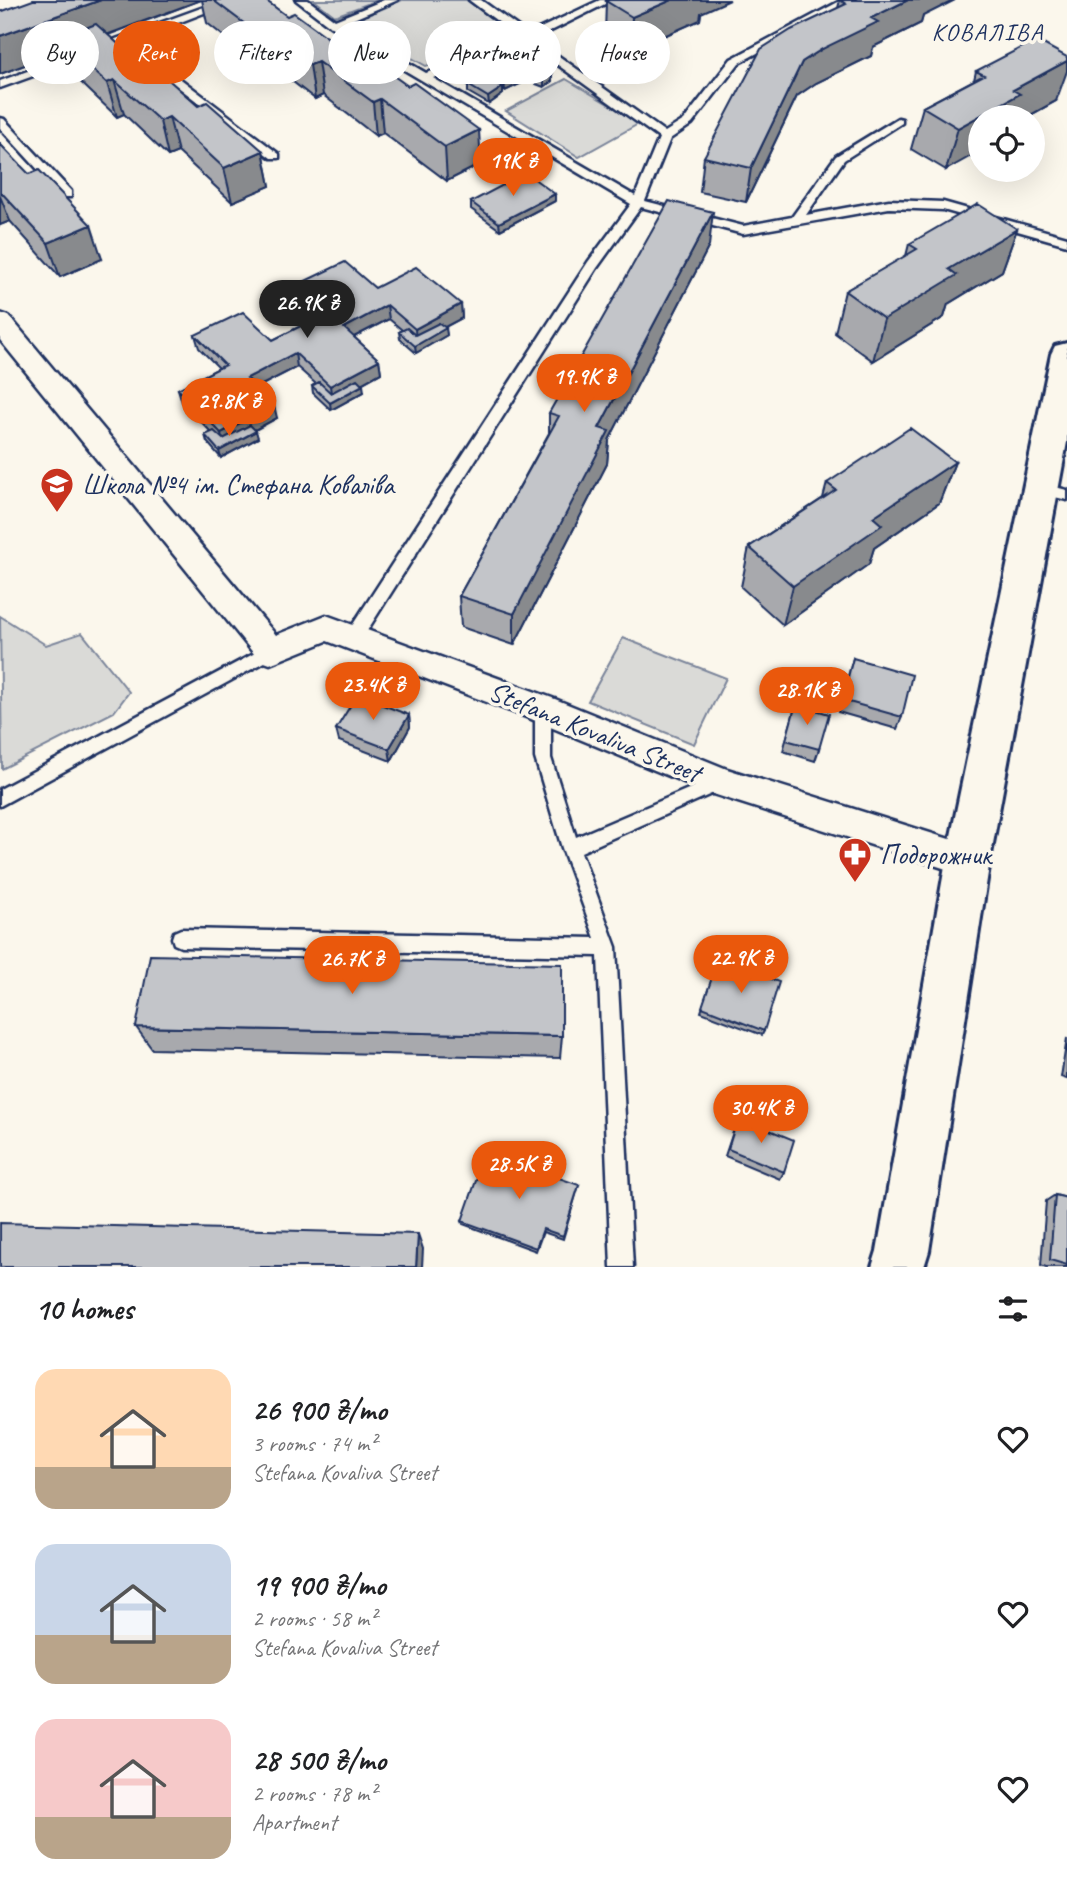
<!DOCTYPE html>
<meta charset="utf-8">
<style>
body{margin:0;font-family:Caveat,sans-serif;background:#f2f2f2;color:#202124;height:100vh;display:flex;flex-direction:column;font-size:26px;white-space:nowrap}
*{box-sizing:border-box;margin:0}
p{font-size:23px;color:#757577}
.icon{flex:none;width:38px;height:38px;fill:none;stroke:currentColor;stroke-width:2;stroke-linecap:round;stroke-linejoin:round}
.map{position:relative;height:1267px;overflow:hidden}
.side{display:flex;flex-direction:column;background:#fff;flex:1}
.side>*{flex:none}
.hud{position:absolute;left:21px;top:21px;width:700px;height:63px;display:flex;gap:14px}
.controls{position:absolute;left:968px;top:105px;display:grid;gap:14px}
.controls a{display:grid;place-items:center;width:77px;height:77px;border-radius:50%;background:#fff;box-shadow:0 7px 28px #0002;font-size:35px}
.price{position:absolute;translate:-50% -60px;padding:0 16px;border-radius:24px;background:#ea580c;color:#fff;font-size:23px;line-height:46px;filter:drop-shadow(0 2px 4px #0008)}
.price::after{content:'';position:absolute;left:50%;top:42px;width:21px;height:16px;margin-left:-10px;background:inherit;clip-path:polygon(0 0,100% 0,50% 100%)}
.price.on{background:#222;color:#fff}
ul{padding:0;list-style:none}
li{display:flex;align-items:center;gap:21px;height:175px;padding:0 35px}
li span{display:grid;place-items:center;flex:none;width:196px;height:140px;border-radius:21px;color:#555}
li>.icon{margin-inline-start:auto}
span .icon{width:84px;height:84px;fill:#fffc;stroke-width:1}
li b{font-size:30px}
h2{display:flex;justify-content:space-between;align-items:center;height:84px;padding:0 35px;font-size:30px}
.tag{padding:0 24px;border-radius:32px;background:#fff;box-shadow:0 7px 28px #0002;font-size:24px;line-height:63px}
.tag.on{background:#ea580c;color:#fff}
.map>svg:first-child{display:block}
.green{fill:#dadad7;stroke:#7a849a;stroke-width:2}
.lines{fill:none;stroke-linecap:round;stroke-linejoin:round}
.service-casing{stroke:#1b2f5e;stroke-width:5}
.minor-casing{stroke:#1b2f5e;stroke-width:5}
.tertiary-casing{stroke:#1b2f5e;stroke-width:6}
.service{fill:#fbf7ec;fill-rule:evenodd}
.minor{fill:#fbf7ec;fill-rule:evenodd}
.tertiary{fill:#fbf7ec;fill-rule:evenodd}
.wall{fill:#a8a9ad;stroke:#1b2f5e;stroke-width:2}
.shaded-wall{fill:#888a8d;stroke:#1b2f5e;stroke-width:2}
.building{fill:#c3c5c9;stroke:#1b2f5e;stroke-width:2}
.labels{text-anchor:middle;stroke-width:7;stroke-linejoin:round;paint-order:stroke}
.far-neighbourhood-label{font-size:24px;letter-spacing:2px;fill:#1b2f5e;stroke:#fbf7ec}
.poi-label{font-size:28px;fill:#1b2f5e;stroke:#fbf7ec;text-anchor:start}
.street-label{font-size:28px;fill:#1b2f5e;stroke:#fbf7ec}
</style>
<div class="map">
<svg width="1067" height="1267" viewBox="0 0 1067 1267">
<rect width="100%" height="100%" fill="#fbf7ec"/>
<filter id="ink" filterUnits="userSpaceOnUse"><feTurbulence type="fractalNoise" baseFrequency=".0143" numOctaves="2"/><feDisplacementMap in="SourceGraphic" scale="14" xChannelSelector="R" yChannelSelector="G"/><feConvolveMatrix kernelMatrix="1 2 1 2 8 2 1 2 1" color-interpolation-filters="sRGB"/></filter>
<g filter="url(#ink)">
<path class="green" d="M 314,0 L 378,0 L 335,16 Z
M 402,0 L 467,0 L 507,30 L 507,40 L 426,66 L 350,23 Z
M 566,79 L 640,123 L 579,157 L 506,111 Z
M 0,616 L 46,645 L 82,633 L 129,692 L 114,712 L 2,769 Z
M 623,638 L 726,678 L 694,744 L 588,701 Z"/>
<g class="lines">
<defs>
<path id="service" d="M 223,0 L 238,0 L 131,41 L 279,154 L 279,158 L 271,158 L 122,44 L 0,88 L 0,81 Z
M 296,0 L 308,0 L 335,20 L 384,0 L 398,0 L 342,24 L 426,73 L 520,38 L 469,0 L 481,0 L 528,34 L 600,0 L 613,0 L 535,39 L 665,132 L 684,120 L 731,59 L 842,0 L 855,0 L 739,63 L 692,124 L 670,139 L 645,201 L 743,226 L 792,217 L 836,156 L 898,118 L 902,119 L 902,123 L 844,160 L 806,215 L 889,200 L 943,202 L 1067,237 L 1067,245 L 943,210 L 889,208 L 743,234 L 641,207 L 597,268 L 360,642 L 348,642 L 346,637 L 348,632 L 588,262 L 631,204 L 330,26 ZM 526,42 L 659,138 L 635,196 L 433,78 Z
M 0,118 L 4,119 L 71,191 L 71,197 L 63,197 L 0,128 Z
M 1039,483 L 1067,490 L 1067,500 L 1034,492 L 1032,488 Z
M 270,645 L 276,646 L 278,651 L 276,656 L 0,806 L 0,789 Z
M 543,702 L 549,704 L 551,709 L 551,758 L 576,837 L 721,775 L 727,777 L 730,782 L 727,787 L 581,852 L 616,947 L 633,1267 L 611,1267 L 598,956 L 181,947 L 174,944 L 172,938 L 174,932 L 181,929 L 595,938 L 562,848 L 535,758 L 535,709 L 537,704 Z"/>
<path id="minor" d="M 0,313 L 9,316 L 276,635 L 326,615 L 337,619 L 555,699 L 727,769 L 981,849 L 986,860 L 981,871 L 968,876 L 710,793 L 531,719 L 327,641 L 270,664 L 259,660 L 0,340 Z"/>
<path id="tertiary" d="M 1067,343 L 1067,442 L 990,860 L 929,1251 L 924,1267 L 872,1267 L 877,1251 L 946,860 L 1051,354 L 1055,346 Z"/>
</defs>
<use href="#service" class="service-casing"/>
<use href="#minor" class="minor-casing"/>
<use href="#tertiary" class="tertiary-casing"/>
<use href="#service" class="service"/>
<use href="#minor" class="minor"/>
<use href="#tertiary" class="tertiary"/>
</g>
<path class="wall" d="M 201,0 L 108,35 L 145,68 L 263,151 L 270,186 L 232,202 L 178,152 L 168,156 L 124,114 L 117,117 L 70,72 L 63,51 L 0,74 L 0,12 Z
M 202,0 L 265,0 L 481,164 L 447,181 L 383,133 L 376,136 L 323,95 L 315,99 L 266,61 L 259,64 L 207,23 Z
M 840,0 L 923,16 L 921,23 L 873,47 L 871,56 L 816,83 L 797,96 L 746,202 L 700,192 L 704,157 L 838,8 Z
M 606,1 L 701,13 L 700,20 L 630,51 L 605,34 Z
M 478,59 L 528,67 L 528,80 L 505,91 L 503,90 L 503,94 L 489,104 L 468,92 L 468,85 L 486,77 L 478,72 Z
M 976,71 L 1056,101 L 1027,117 L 980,117 L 946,170 L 911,149 L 923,107 L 974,80 Z
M 552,74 L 552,81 L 544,87 L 536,84 L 536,77 Z
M 0,144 L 102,259 L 60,277 L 10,221 L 0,225 Z
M 555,201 L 500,230 L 471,209 L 471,202 Z
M 1017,229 L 1002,271 L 948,304 L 944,317 L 873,361 L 835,333 L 845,291 L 906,256 L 909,244 Z
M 709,246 L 609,440 L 607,464 L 514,645 L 461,627 L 459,596 L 549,433 L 549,413 Z
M 301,283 L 375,288 L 461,304 L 462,318 L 445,327 L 447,335 L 416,353 L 400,339 L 399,332 L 402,330 L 389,319 L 354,337 L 379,360 L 381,373 L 361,384 L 364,392 L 331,410 L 313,393 L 312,386 L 316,384 L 297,367 L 256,388 L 277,418 L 255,430 L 258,438 L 221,458 L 207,442 L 205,435 L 211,432 L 182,402 L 178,389 L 219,368 L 199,348 L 195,335 L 273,340 L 323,315 L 303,297 Z
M 955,462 L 939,503 L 874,548 L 869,564 L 783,625 L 741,587 L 749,547 L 823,498 L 827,483 Z
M 853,658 L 902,717 L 897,729 L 838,712 Z
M 796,704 L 819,749 L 815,761 L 783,751 Z
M 409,715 L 410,727 L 391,761 L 339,741 L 336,729 Z
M 718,960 L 764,1031 L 762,1035 L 701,1012 Z
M 136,1027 L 562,1036 L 560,1058 L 152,1049 Z
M 1067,1038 L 1067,1079 L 1061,1077 Z
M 738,1117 L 784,1172 L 780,1179 L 725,1156 Z
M 579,1185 L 563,1239 L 543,1232 L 536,1251 L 463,1224 L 462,1221 Z
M 1055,1195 L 1067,1198 L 1067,1267 L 1046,1267 L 1041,1265 L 1046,1201 Z"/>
<path class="shaded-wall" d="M 101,0 L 201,0 L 71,48 L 59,38 L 63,51 L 0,74 L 0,36 Z
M 672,0 L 730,0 L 701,13 L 700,20 L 630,51 L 632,17 Z
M 908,0 L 955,0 L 923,16 L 921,23 L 873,47 L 871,56 L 816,83 L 797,96 L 746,202 L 751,168 L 802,62 L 871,18 Z
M 260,27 L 266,61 L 259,64 L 253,30 Z
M 1067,61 L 1067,71 L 1056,101 L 1027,117 L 980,117 L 980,151 L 946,170 L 958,128 L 1013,90 Z
M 318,62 L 323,95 L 315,99 L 310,65 Z
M 528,67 L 528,80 L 505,91 L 504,77 Z
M 552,74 L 552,81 L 544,87 L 544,80 Z
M 114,80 L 124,114 L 117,117 L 107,83 Z
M 503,87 L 503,94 L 489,104 L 488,97 Z
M 380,99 L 383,133 L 376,136 L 373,102 Z
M 169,117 L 178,152 L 168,156 L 160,121 Z
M 479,130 L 481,164 L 447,181 L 445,147 Z
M 263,151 L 270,186 L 232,202 L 224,168 Z
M 555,194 L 555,201 L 500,230 L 499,223 Z
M 0,196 L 10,221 L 0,225 Z
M 713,212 L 709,246 L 609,440 L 607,464 L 514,645 L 514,614 L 599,428 Z
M 91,225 L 102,259 L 60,277 L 48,243 Z
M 1017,229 L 1002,271 L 948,304 L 944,317 L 873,361 L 884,319 L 949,269 Z
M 461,304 L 462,318 L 416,342 L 415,329 Z
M 387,305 L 389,319 L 346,341 L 344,328 Z
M 446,328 L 447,335 L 416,353 L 415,346 Z
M 295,353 L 297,367 L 250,391 L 247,378 Z
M 379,360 L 381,373 L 332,400 L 330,386 Z
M 363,385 L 364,392 L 331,410 L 330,403 Z
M 274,405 L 277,418 L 224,446 L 221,433 Z
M 256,431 L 258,438 L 221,458 L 219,451 Z
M 955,462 L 939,503 L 874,548 L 869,564 L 783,625 L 793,586 L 873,517 Z
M 409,715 L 410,727 L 391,761 L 389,749 Z
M 418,1234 L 423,1249 L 422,1267 L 416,1267 Z"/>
<path class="building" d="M 33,0 L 101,0 L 0,36 L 0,12 Z
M 213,0 L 265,0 L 287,16 L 294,13 L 345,50 L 353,47 L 408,86 L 414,83 L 479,130 L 445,147 L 380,99 L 373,102 L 318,62 L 310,65 L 260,27 L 253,30 Z
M 608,0 L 672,0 L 632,17 L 606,1 Z
M 840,0 L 908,0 L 871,18 L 878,22 L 822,49 L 802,62 L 751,168 L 704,157 L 761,49 L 791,30 L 846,4 Z
M 96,24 L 145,68 L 152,65 L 198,106 L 207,102 L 263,151 L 224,168 L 169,117 L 160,121 L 114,80 L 107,83 L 59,38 Z
M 1036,40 L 1067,57 L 1067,61 L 1013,90 L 1020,94 L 958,128 L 923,107 L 984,75 L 976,71 Z
M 502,48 L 528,67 L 504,77 L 478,59 Z
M 544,71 L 552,74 L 544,80 L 536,77 Z
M 483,76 L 503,87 L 488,97 L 468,85 Z
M 0,144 L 29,174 L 39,170 L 91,225 L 48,243 L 0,191 Z
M 526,173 L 555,194 L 499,223 L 471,202 Z
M 669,201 L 713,212 L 599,428 L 609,431 L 514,614 L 459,596 L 559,416 L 549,413 Z
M 978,204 L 1017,229 L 949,269 L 957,275 L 884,319 L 845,291 L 917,249 L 909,244 Z
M 345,262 L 375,288 L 416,267 L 461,304 L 415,329 L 387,305 L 344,328 L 379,360 L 330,386 L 295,353 L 247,378 L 274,405 L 221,433 L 178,389 L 225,365 L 195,335 L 243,312 L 273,340 L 331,311 L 301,283 Z
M 439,323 L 446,328 L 415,346 L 399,332 L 407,328 L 415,335 Z
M 357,379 L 363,385 L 330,403 L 312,386 L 319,382 L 331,393 Z
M 250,425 L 256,431 L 219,451 L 205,435 L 214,431 L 223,439 Z
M 910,428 L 955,462 L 873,517 L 882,525 L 793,586 L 749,547 L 836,490 L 827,483 Z
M 853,658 L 912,675 L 902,717 L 842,700 Z
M 357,695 L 409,715 L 389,749 L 336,729 Z
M 796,704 L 829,714 L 819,749 L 786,740 Z
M 150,955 L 562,964 L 562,1036 L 136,1027 Z
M 718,960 L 779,982 L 764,1031 L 702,1007 Z
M 738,1117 L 794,1140 L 784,1172 L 728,1149 Z
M 486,1152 L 579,1185 L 563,1236 L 543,1229 L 536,1248 L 462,1221 Z
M 1055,1195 L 1067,1198 L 1067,1265 L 1050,1260 Z
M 0,1223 L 418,1234 L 416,1267 L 0,1267 Z"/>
</g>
<defs>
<symbol id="school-pin" viewBox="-11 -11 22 30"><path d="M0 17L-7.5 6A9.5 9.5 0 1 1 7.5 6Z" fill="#c8321e" stroke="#fbf7ec"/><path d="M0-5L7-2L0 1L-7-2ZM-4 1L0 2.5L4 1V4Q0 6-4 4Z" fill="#fff"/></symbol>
<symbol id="pharmacy-pin" viewBox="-11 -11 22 30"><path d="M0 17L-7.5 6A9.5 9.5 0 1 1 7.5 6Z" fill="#c8321e" stroke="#fbf7ec"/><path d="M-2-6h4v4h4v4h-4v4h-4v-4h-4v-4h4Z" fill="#fff"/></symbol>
</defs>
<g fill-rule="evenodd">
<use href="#school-pin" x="38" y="465" width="38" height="52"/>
<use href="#pharmacy-pin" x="836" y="835" width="38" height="52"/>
</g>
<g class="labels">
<g class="far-neighbourhood-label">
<text x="988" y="40">КОВАЛІВА</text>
</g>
<g class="poi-label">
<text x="82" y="494">Школа №4 ім. Стефана Коваліва</text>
<text x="880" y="864">Подорожник</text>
</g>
<g class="street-label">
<text transform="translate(595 731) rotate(22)" y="10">Stefana Kovaliva Street</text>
</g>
</g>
</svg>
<div class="controls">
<a><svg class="icon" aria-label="locate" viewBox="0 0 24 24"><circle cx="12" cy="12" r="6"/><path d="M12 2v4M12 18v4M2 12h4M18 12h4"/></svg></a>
</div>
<b class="price" style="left:513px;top:198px">19K ₴</b>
<b class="price on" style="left:307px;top:340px">26.9K ₴</b>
<b class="price" style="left:584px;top:414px">19.9K ₴</b>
<b class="price" style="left:229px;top:438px">29.8K ₴</b>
<b class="price" style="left:373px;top:722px">23.4K ₴</b>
<b class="price" style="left:807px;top:727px">28.1K ₴</b>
<b class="price" style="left:741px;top:995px">22.9K ₴</b>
<b class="price" style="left:352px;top:996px">26.7K ₴</b>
<b class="price" style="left:761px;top:1145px">30.4K ₴</b>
<b class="price" style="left:519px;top:1201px">28.5K ₴</b>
<div class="hud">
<a class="tag">Buy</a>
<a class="tag on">Rent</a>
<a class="tag">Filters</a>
<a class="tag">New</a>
<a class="tag">Apartment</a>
<a class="tag">House</a>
</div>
</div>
<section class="side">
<h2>10 homes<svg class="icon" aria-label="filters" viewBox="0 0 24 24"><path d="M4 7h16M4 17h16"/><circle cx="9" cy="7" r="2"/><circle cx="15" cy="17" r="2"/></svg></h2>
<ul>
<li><span style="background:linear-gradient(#ffd9b3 70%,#b9a48a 0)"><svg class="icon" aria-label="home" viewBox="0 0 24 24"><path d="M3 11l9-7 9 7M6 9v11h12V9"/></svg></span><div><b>26 900 ₴/mo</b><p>3 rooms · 74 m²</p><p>Stefana Kovaliva Street</p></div><svg class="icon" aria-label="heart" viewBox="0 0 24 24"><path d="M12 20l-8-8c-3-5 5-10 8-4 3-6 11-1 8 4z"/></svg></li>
<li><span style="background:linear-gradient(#c9d6e8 65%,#b9a48a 0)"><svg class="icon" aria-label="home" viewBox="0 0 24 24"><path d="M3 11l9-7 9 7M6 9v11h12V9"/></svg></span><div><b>19 900 ₴/mo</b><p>2 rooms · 58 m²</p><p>Stefana Kovaliva Street</p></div><svg class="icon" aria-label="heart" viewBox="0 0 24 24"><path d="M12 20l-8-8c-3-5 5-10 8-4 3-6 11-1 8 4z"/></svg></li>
<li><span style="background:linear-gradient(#f6c9c9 70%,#b9a48a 0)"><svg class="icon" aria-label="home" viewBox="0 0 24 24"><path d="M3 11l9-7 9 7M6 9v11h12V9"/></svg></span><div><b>28 500 ₴/mo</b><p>2 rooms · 78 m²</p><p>Apartment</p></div><svg class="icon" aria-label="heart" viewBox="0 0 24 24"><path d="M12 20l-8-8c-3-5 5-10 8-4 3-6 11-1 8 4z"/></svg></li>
</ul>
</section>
